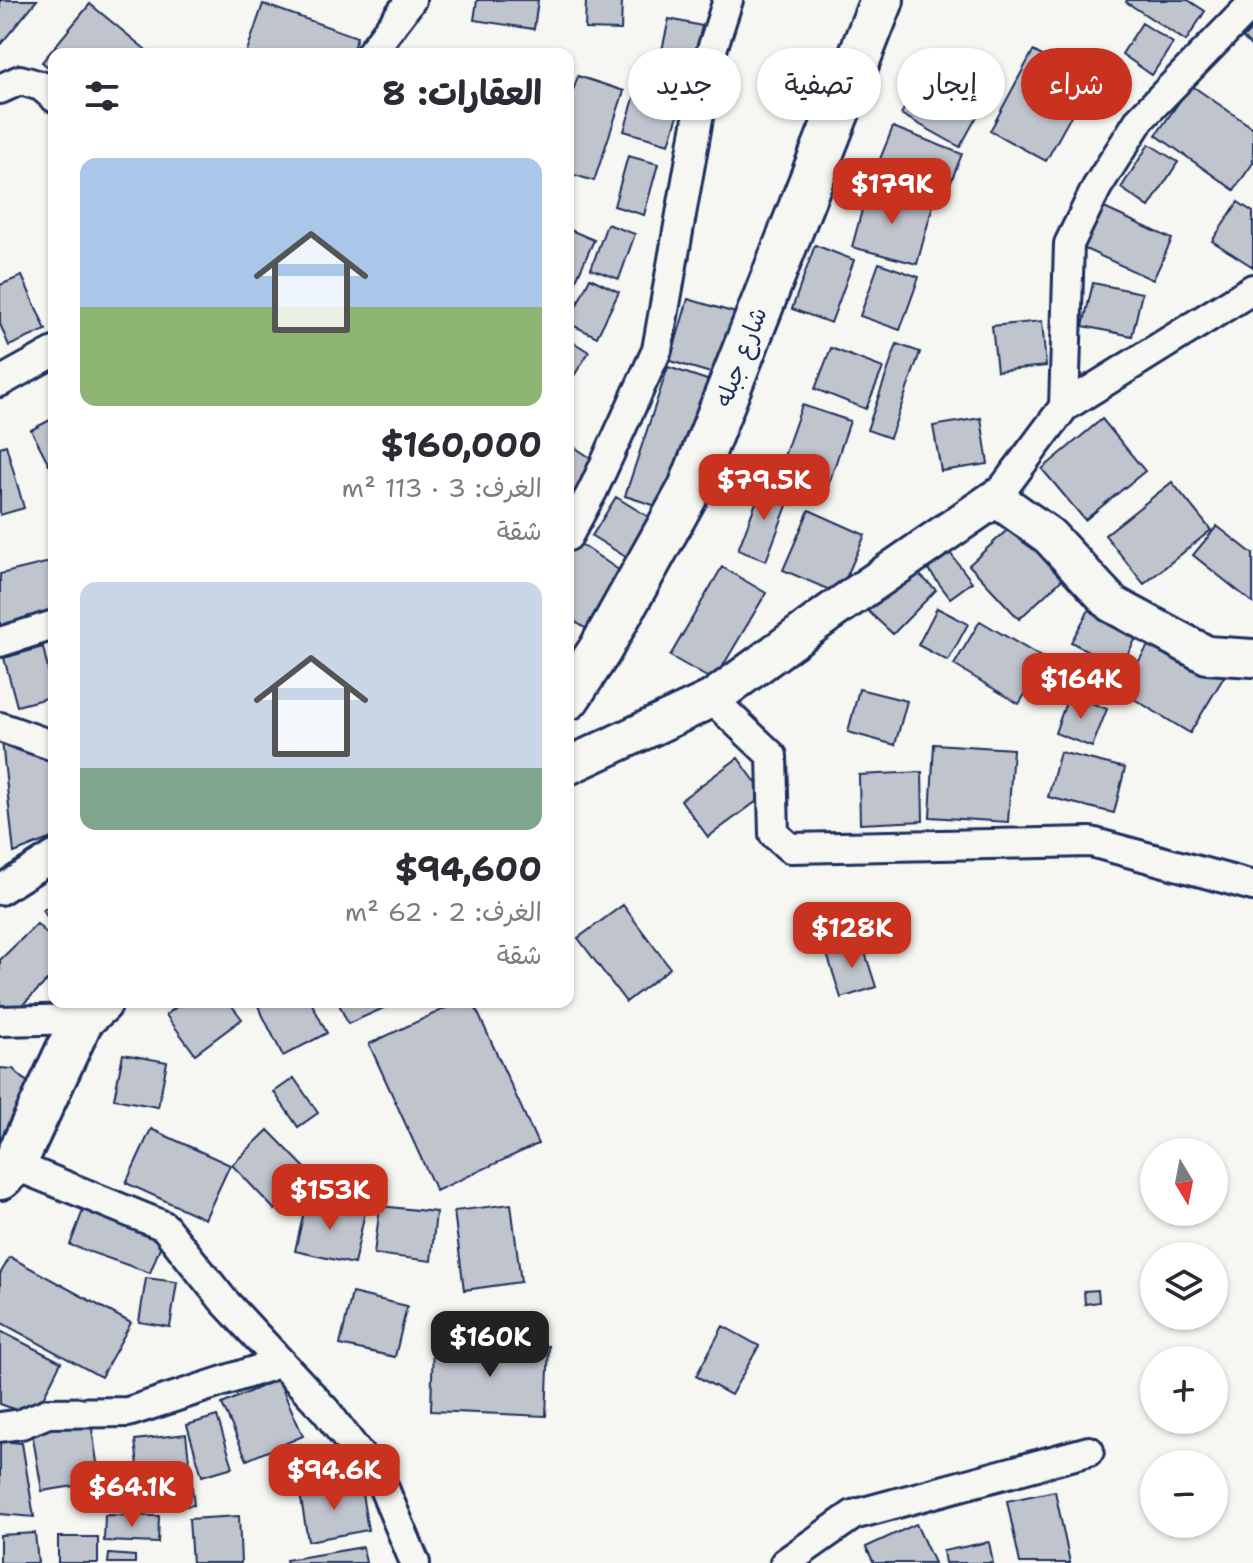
<!DOCTYPE html>
<html lang="ar">
<meta charset="utf-8">
<style>
body{margin:0;font-family:"Shantell Sans","Playpen Sans Arabic",sans-serif;background:#f2f2f3;color:#2b2b33;direction:rtl;height:100vh;display:flex;flex-direction:column;font-size:30px;white-space:nowrap}
*{box-sizing:border-box;margin:0}
p{font-size:26px;color:#7c7c81}
.icon{flex:none;width:44px;height:44px;fill:none;stroke:currentColor;stroke-width:2;stroke-linecap:round;stroke-linejoin:round}
.map{position:relative;flex:1;overflow:hidden;direction:ltr}
.sheet{position:absolute;left:48px;top:48px;width:526px;height:960px;display:flex;flex-direction:column;background:#fff;border-radius:16px;box-shadow:0 2px 6px #0004;direction:rtl}
.sheet>*{flex:none}
.banner{position:absolute;left:598px;top:48px;width:534px;height:72px;direction:rtl;display:flex;gap:16px}
.needle{width:52px;rotate:170deg}
.controls{position:absolute;left:1140px;top:1138px;display:grid;gap:16px}
.controls a{display:grid;place-items:center;width:88px;height:88px;border-radius:50%;background:#fff;box-shadow:0 2px 6px #0004;font-size:40px}
.price{position:absolute;translate:-50% -68px;padding:0 18px;border-radius:16px;background:#c8321e;color:#fff;font-size:26px;line-height:52px;filter:drop-shadow(0 2px 4px #0008)}
.price::after{content:'';position:absolute;left:50%;top:48px;width:24px;height:18px;margin-left:-12px;background:inherit;clip-path:polygon(0 0,100% 0,50% 100%)}
.price.active{background:#222;color:#fff}
ul{padding:0;list-style:none}
li{display:grid;align-content:center;gap:16px;height:424px;padding:0 32px}
li span{display:grid;place-items:center;height:248px;border-radius:16px;color:#555}
li>.icon{margin-inline-start:auto}
span .icon{width:144px;height:144px;fill:#fffc;stroke-width:1}
li b{font-size:34px}
h2{display:flex;justify-content:space-between;align-items:center;height:96px;padding:0 32px;font-size:34px}
.pill{padding:0 28px;border-radius:36px;background:#fff;box-shadow:0 2px 6px #0004;font-size:28px;line-height:72px}
.pill.active{background:#c8321e;color:#fff}
.map>svg:first-child{display:block}
.building{fill:#c0c4cd;stroke:#1b2f5e;stroke-width:2}
.lines{fill:none;stroke-linecap:round;stroke-linejoin:round}
.minor-casing{stroke:#1b2f5e;stroke-width:34}
.tertiary-casing{stroke:#1b2f5e;stroke-width:42}
.secondary-casing{stroke:#1b2f5e;stroke-width:48}
.minor{stroke:#f6f6f2;stroke-width:28}
.tertiary{stroke:#f6f6f2;stroke-width:36}
.secondary{stroke:#f6f6f2;stroke-width:42}
.labels{text-anchor:middle;stroke-width:7;stroke-linejoin:round;paint-order:stroke}
.street-label{font-size:24px;fill:#1b2f5e;stroke:#f6f6f2}
</style>
<div class="map">
<svg width="1253" height="1563" viewBox="0 0 1253 1563">
<rect width="100%" height="100%" fill="#f6f6f2"/>
<filter id="ink" filterUnits="userSpaceOnUse"><feTurbulence type="fractalNoise" baseFrequency=".0125" numOctaves="2"/><feDisplacementMap in="SourceGraphic" scale="16" xChannelSelector="R" yChannelSelector="G"/><feConvolveMatrix kernelMatrix="1 2 1 2 8 2 1 2 1" color-interpolation-filters="sRGB"/></filter>
<g filter="url(#ink)">
<path class="building" d="M 0,0 L 37,0 L 0,45 Z
M 477,0 L 538,0 L 534,29 L 474,20 Z
M 586,0 L 622,0 L 621,30 L 585,29 Z
M 1127,0 L 1188,0 L 1205,11 L 1186,41 L 1126,2 Z
M 90,4 L 151,54 L 54,54 L 54,72 L 42,62 Z
M 263,4 L 357,37 L 351,54 L 246,54 Z
M 669,19 L 702,26 L 691,75 L 658,68 Z
M 1142,23 L 1173,43 L 1152,75 L 1122,54 Z
M 1253,28 L 1253,48 L 1243,38 Z
M 1033,51 L 1090,82 L 1046,161 L 990,131 Z
M 931,60 L 990,93 L 960,147 L 901,114 Z
M 578,76 L 624,91 L 594,181 L 568,173 L 568,105 Z
M 640,79 L 685,92 L 669,144 L 624,131 Z
M 1191,85 L 1253,128 L 1253,163 L 1234,190 L 1156,135 Z
M 893,127 L 962,154 L 943,201 L 874,174 Z
M 1149,144 L 1178,162 L 1149,207 L 1121,188 Z
M 628,156 L 658,164 L 644,215 L 614,206 Z
M 868,188 L 933,205 L 917,264 L 852,247 Z
M 1091,202 L 1172,239 L 1153,280 L 1072,243 Z
M 1238,202 L 1253,212 L 1253,267 L 1212,241 Z
M 607,224 L 635,234 L 619,279 L 591,269 Z
M 568,229 L 594,240 L 568,298 Z
M 815,245 L 854,260 L 831,323 L 792,309 Z
M 879,263 L 919,277 L 900,330 L 860,316 Z
M 22,276 L 46,330 L 9,346 L 0,324 L 0,285 Z
M 590,278 L 619,292 L 597,337 L 568,323 Z
M 1093,283 L 1142,293 L 1132,336 L 1083,326 Z
M 688,299 L 739,314 L 721,376 L 670,361 Z
M 1042,321 L 1046,366 L 997,371 L 992,326 Z
M 568,339 L 589,352 L 568,385 Z
M 897,344 L 920,352 L 890,438 L 867,430 Z
M 831,348 L 883,368 L 866,409 L 815,389 Z
M 668,367 L 713,382 L 669,510 L 625,496 Z
M 802,405 L 850,421 L 827,489 L 778,473 Z
M 54,418 L 54,466 L 51,468 L 31,430 Z
M 981,418 L 988,464 L 941,471 L 933,426 Z
M 1102,419 L 1145,471 L 1085,520 L 1042,469 Z
M 568,443 L 603,466 L 568,513 Z
M 6,445 L 24,508 L 0,515 L 0,447 Z
M 1172,482 L 1211,530 L 1144,584 L 1105,535 Z
M 763,484 L 791,495 L 766,561 L 738,550 Z
M 616,497 L 655,521 L 631,560 L 592,536 Z
M 809,510 L 865,535 L 839,594 L 783,570 Z
M 1018,520 L 1067,575 L 1019,619 L 969,565 Z
M 1217,526 L 1253,554 L 1253,603 L 1193,555 Z
M 576,541 L 632,579 L 594,634 L 568,617 L 568,553 Z
M 944,545 L 972,582 L 950,598 L 922,561 Z
M 54,561 L 54,613 L 0,626 L 0,574 Z
M 910,566 L 936,590 L 893,634 L 868,611 Z
M 722,567 L 766,593 L 714,681 L 670,656 Z
M 1093,603 L 1141,629 L 1120,668 L 1071,642 Z
M 937,608 L 968,624 L 948,661 L 918,645 Z
M 980,621 L 1046,660 L 1019,704 L 954,665 Z
M 1155,634 L 1225,675 L 1190,733 L 1121,691 Z
M 43,647 L 54,696 L 17,706 L 4,658 Z
M 859,689 L 907,701 L 895,745 L 848,732 Z
M 1069,694 L 1107,709 L 1092,747 L 1055,733 Z
M 2,741 L 54,762 L 54,837 L 14,853 Z
M 934,744 L 1013,749 L 1008,822 L 930,817 Z
M 1060,752 L 1125,768 L 1114,813 L 1048,797 Z
M 738,758 L 765,795 L 708,837 L 681,800 Z
M 922,772 L 923,821 L 860,824 L 859,775 Z
M 54,904 L 54,929 L 43,910 Z
M 623,905 L 670,968 L 626,1002 L 578,938 Z
M 37,924 L 54,941 L 54,974 L 11,1016 L 0,1005 L 0,960 Z
M 862,943 L 876,987 L 841,998 L 827,954 Z
M 183,1002 L 229,1002 L 242,1019 L 195,1054 L 166,1015 Z
M 256,1002 L 311,1002 L 327,1033 L 283,1056 Z
M 338,1002 L 397,1002 L 348,1024 Z
M 459,1002 L 473,1002 L 538,1144 L 436,1191 L 369,1044 Z
M 123,1054 L 167,1062 L 158,1107 L 114,1099 Z
M 0,1068 L 13,1069 L 41,1095 L 0,1144 Z
M 294,1078 L 318,1113 L 298,1127 L 274,1092 Z
M 151,1129 L 230,1165 L 205,1219 L 126,1183 Z
M 268,1130 L 312,1175 L 275,1210 L 232,1165 Z
M 307,1199 L 365,1212 L 354,1264 L 295,1251 Z
M 511,1204 L 521,1282 L 464,1290 L 454,1211 Z
M 85,1205 L 165,1234 L 150,1273 L 70,1245 Z
M 380,1206 L 436,1212 L 431,1261 L 374,1254 Z
M 10,1257 L 131,1323 L 101,1377 L 0,1322 L 0,1274 Z
M 146,1278 L 177,1282 L 170,1327 L 139,1322 Z
M 1098,1290 L 1099,1302 L 1085,1304 L 1084,1291 Z
M 352,1293 L 407,1306 L 395,1357 L 340,1345 Z
M 723,1326 L 759,1346 L 731,1395 L 696,1376 Z
M 0,1331 L 61,1362 L 34,1416 L 0,1404 Z
M 433,1342 L 549,1346 L 546,1416 L 431,1411 Z
M 278,1379 L 303,1436 L 247,1460 L 222,1404 Z
M 90,1416 L 100,1482 L 42,1491 L 31,1426 Z
M 217,1416 L 233,1467 L 202,1476 L 187,1425 Z
M 186,1434 L 194,1505 L 143,1511 L 135,1440 Z
M 0,1441 L 22,1443 L 34,1517 L 0,1514 Z
M 360,1482 L 368,1530 L 308,1541 L 300,1493 Z
M 1055,1491 L 1070,1563 L 1020,1563 L 1007,1501 Z
M 105,1515 L 159,1516 L 158,1543 L 104,1541 Z
M 239,1516 L 241,1563 L 192,1563 L 189,1519 Z
M 916,1524 L 934,1563 L 874,1563 L 866,1547 Z
M 35,1533 L 38,1563 L 0,1563 L 0,1535 Z
M 58,1537 L 98,1537 L 98,1563 L 58,1563 Z
M 989,1542 L 993,1563 L 945,1563 L 943,1551 Z
M 363,1547 L 366,1563 L 287,1563 L 286,1560 Z
M 109,1554 L 135,1556 L 135,1563 L 108,1563 Z"/>
<g class="lines">
<defs>
<path id="minor" d="M 370,54 L 411,0
M 0,89 L 20,80 L 41,86 L 54,97
M 0,382 L 54,352
M 1064,407 L 1069,244 L 1097,187 L 1140,119 L 1253,3
M 996,498 L 1064,407 L 1253,289
M 568,536 L 593,490 L 657,350 L 708,62 L 728,0
M 0,642 L 54,625
M 712,699 L 772,756 L 774,834 L 790,848 L 1091,842 L 1253,886
M 0,727 L 54,746
M 0,890 L 54,856
M 0,1021 L 82,1019
M 14,1165 L 164,1226 L 223,1300 L 326,1411 L 383,1486 L 415,1563
M 0,1427 L 21,1424 L 48,1413 L 128,1412 L 279,1363
M 785,1563 L 853,1515 L 1089,1451"/>
<path id="tertiary" d="M 568,766 L 712,699 L 832,611 L 996,498 L 1049,536 L 1112,604 L 1207,655 L 1253,658"/>
<path id="secondary" d="M 568,698 L 600,650 L 689,490 L 882,0
M 0,1178 L 14,1165 L 82,1019 L 101,1002"/>
</defs>
<use href="#minor" class="minor-casing"/>
<use href="#tertiary" class="tertiary-casing"/>
<use href="#secondary" class="secondary-casing"/>
<use href="#minor" class="minor"/>
<use href="#tertiary" class="tertiary"/>
<use href="#secondary" class="secondary"/>
</g>
</g>
<g class="labels">
<g class="street-label">
<text transform="translate(741 357) rotate(-69)" y="8">شارع جبله</text>
</g>
</g>
</svg>
<div class="controls">
<a><svg class="needle" viewBox="-14 -14 28 28"><path d="M0-13l5 13h-10z" fill="#e53935"/><path d="M0 13l5-13h-10z" fill="#7c7c81"/></svg></a>
<a><svg class="icon" aria-label="layers" viewBox="0 0 24 24"><path d="M12 4l9 5-9 5-9-5zM3 14l9 5 9-5"/></svg></a>
<a>+</a>
<a>−</a>
</div>
<b class="price" style="left:892px;top:226px">$179K</b>
<b class="price" style="left:764px;top:522px">$79.5K</b>
<b class="price" style="left:1081px;top:721px">$164K</b>
<b class="price" style="left:852px;top:970px">$128K</b>
<b class="price" style="left:330px;top:1232px">$153K</b>
<b class="price active" style="left:490px;top:1379px">$160K</b>
<b class="price" style="left:334px;top:1512px">$94.6K</b>
<b class="price" style="left:132px;top:1529px">$64.1K</b>
<div class="banner">
<a class="pill active">شراء</a>
<a class="pill">إيجار</a>
<a class="pill">تصفية</a>
<a class="pill">جديد</a>
</div>
<section class="sheet">
<h2>العقارات: 8<svg class="icon" aria-label="filters" viewBox="0 0 24 24"><path d="M4 7h16M4 17h16"/><circle cx="9" cy="7" r="2"/><circle cx="15" cy="17" r="2"/></svg></h2>
<ul>
<li><span style="background:linear-gradient(#a9c7e8 60%,#8fb573 0)"><svg class="icon" aria-label="home" viewBox="0 0 24 24"><path d="M3 11l9-7 9 7M6 9v11h12V9"/></svg></span><div><b>$160,000</b><p>الغرف: 3 · 113 m²</p><p>شقة</p></div></li>
<li><span style="background:linear-gradient(#c9d6e8 75%,#7fa58c 0)"><svg class="icon" aria-label="home" viewBox="0 0 24 24"><path d="M3 11l9-7 9 7M6 9v11h12V9"/></svg></span><div><b>$94,600</b><p>الغرف: 2 · 62 m²</p><p>شقة</p></div></li>
</ul>
</section>
</div>
